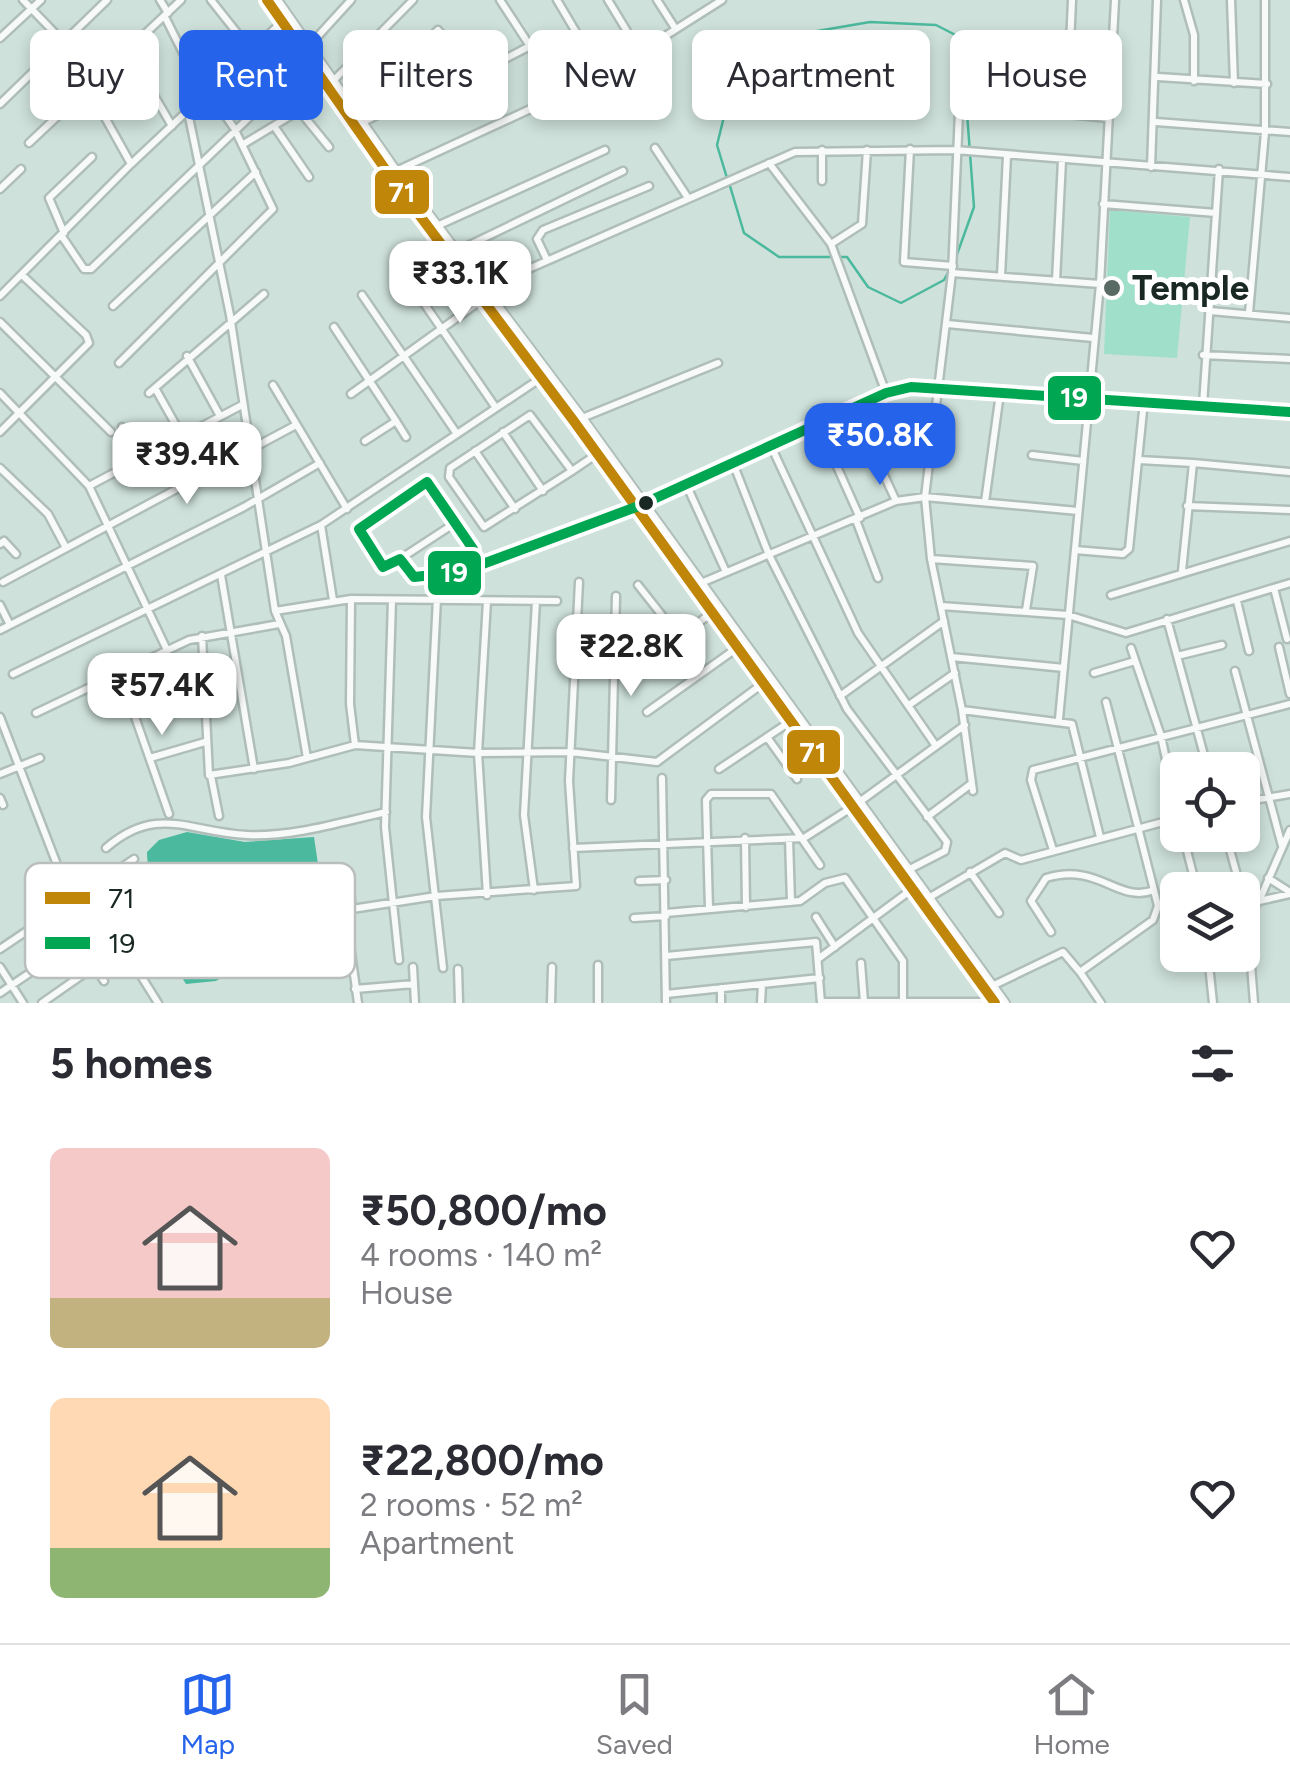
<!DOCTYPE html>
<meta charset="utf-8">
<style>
body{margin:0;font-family:Figtree,sans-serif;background:#f7f7f7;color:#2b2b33;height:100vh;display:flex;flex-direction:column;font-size:38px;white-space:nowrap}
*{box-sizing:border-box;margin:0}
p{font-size:32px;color:#7c7c81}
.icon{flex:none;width:55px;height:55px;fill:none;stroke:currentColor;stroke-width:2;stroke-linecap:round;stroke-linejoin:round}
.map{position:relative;height:1003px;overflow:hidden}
.drawer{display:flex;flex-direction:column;background:#fff;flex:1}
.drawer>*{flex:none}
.hud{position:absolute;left:30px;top:30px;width:1230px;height:90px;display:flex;gap:20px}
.buttons{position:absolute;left:1160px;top:752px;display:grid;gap:20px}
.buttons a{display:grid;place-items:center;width:100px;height:100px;border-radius:15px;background:#fff;box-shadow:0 5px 15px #0003;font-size:50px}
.price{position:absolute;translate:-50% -85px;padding:0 22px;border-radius:20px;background:#fff;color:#222;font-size:32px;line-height:65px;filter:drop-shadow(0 2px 5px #0008)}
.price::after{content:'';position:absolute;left:50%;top:60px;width:30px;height:22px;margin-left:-15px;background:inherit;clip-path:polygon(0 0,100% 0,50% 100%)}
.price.current{background:#2563eb;color:#fff}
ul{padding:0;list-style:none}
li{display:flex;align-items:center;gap:30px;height:250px;padding:0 50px}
li span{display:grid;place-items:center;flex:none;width:280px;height:200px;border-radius:15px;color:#555}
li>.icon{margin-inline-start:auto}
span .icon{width:120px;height:120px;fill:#fffc;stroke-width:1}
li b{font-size:42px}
h2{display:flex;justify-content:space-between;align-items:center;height:120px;padding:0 50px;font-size:42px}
.pill{padding:0 35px;border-radius:15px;background:#fff;box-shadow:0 5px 15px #0003;font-size:35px;line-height:90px}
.pill.current{background:#2563eb;color:#fff}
.tabs{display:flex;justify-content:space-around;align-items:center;height:140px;border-top:2px solid #e1e1e2;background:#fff;font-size:28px;color:#7c7c81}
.tabs a{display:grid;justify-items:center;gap:5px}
.tabs .current{color:#2563eb}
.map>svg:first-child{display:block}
.green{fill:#a0dfca}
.water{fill:#4bb99d}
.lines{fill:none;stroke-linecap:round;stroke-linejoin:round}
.stream{stroke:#4bb99d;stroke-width:2.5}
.minor-casing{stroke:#b0beb9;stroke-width:11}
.tertiary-casing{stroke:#b0beb9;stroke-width:12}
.minor{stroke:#f8faf9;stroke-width:6}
.tertiary{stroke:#f8faf9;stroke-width:8}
.bus-1-casing{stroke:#fff;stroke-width:18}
.bus-2-casing{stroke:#fff;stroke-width:18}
.bus-1{stroke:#c08609;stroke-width:10}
.bus-2{stroke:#00a651;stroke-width:10}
.poi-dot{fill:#596963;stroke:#fff;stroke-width:4}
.bus-dot{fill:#1a2823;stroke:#fff;stroke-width:4}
.labels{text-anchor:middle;stroke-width:10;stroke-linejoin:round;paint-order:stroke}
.poi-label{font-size:35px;font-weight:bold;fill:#1a2823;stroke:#fff;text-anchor:start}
.key{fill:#fff;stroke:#babebd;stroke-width:2.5}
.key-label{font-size:28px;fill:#1a2823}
.line-badge{stroke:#fff;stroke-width:4}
.badge-label{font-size:28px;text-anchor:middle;font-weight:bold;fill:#fff}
</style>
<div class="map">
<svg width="1290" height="1003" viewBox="0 0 1290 1003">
<rect width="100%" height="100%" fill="#cee1da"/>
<path class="green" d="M 1110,210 L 1190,217 L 1177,358 L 1104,354 Z"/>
<path class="water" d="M 187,832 L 245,842 L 314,837 L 326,918 L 216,981 L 186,984 C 173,964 178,942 170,922 C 161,898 147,879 147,852 L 159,840 Z"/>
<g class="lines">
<path class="stream" d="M 727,178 L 717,145 L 734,76 L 794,35 L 870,22 L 936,25 L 975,45 L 983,72 L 965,100
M 730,186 L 744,233 L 779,257 L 847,257 L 868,287 L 901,303 L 944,280 L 949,271
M 955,260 L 974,207 L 967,113"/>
<defs>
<path id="minor" d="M 23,0 L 99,79
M 160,0 L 168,13
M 211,0 L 272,77
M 500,0 L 530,46 L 501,61
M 557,0 L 602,76
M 608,0 L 639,51
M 657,0 L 675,28
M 1184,0 L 1194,35 L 1194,81
M 1231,0 L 1234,83
M 165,17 L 184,55
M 0,38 L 41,0
M 309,46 L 351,0
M 304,52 L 272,77 L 329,147
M 141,73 L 172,126
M 1158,77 L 1267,84
M 334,80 L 413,0
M 88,87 L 131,164
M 0,104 L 107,0
M 188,112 L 230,315 L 275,611 L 351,599 L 557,601
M 1067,114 L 1072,0
M 363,122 L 467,72 L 469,66 L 438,30 L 369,97 L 382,113
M 1156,122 L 1290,132
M 274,126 L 309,177
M 29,143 L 181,0
M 242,145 L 300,110 L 327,85
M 655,148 L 688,198
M 910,149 L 904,262 L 953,266
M 769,163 L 831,244 L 886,393
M 1151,167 L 1157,0
M 396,171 L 602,76 L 722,0
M 822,181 L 822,150
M 0,189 L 21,169
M 1103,204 L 1216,213
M 437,226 L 605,150
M 64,233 L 49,198 L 92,157
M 61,235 L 84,269 L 91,269 L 258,109
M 831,244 L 862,224 L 867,150
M 455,252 L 623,171
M 547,260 L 537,239 L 543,230 L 649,186
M 397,264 L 496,408
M 952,273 L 1100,284
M 1001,276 L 1007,156
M 1056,281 L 1062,160
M 483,289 L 795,152 L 955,150 L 1290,177
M 362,295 L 457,434
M 0,296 L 131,164 L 283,21
M 113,306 L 256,172
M 1210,311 L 1290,318
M 1249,313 L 1265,132 L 1265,0
M 0,322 L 111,432
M 947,324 L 1093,338
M 334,327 L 396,421 L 365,441
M 1203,355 L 1290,359
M 187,356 L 220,416
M 119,363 L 273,209 L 234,128 L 209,92
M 273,385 L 347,509
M 155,388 L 182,436
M 0,393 L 89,486 L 167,650
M 149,393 L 264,294
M 351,394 L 483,299
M 1203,405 L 1219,169
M 853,408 L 896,501
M 530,415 L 572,471 L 484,527 L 449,477 L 450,468 Z
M 582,418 L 718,363
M 396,421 L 406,437
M 818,424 L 860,518
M 122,427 L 141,458
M 0,432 L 89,343 L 86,335 L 22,275
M 503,432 L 543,491
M 771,446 L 858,633 L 936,746
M 475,451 L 515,509
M 1032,455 L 1083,461
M 1139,460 L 1193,463
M 733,463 L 769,555 L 847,709 L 947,842 L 945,851 L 908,870
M 0,468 L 48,514 L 65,546
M 572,471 L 597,454
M 686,484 L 726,572
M 89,486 L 242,405
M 985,502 L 1000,393
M 1187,506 L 1290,510
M 856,520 L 878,578
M 321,525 L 333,600
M 0,544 L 4,541 L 16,554
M 473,549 L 427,482 L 359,529 L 383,567 L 400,559 L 414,577 L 461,572 L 636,507 L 886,393 L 911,387 L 1290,412
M 1075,550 L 1123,554 L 1129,549 L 1144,401
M 400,559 L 455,523
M 931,559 L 1033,566 L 1026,610
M 1182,571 L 1193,463 L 1290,472
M 221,575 L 254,769
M 3,582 L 296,425
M 701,583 L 896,501 L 925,497 L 1078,511
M 638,585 L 679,637
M 1274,588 L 1287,639
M 1111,595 L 1290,541
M 437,598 L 426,817 L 443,968
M 351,599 L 350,704 L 355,745 L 478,753 L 570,752 L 657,762 L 765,682
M 392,600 L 385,827 L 399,960
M 1237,601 L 1249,651
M 0,605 L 10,625
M 941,606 L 1068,615 L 1126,633 L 1290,583
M 275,611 L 286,636 L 307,758
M 1167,619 L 1208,770
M 0,630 L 244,507 L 320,463
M 202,636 L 209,775 L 289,763 L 355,745
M 1279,647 L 1290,694
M 1131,648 L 1161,736 L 1178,815
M 1177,656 L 1222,645
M 951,657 L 1064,668
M 575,663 L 639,666 L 713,612
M 1235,671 L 1282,846
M 1094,673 L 1135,661
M 13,674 L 321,525 L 541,378
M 120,674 L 169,814
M 840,696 L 944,621
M 909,705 L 955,673
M 962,710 L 1072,724 L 1100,837
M 647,712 L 737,648
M 36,713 L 189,640 L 279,624
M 134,713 L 204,692
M 0,717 L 63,880 L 94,928
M 1059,719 L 1100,284 L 1115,0
M 767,737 L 797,779
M 150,758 L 205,742
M 719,769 L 791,721
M 0,774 L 40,758
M 211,776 L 219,816
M 662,778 L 666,1003
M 973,791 L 962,710 L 931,559 L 925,497 L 952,273 L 959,112 L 974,105 L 1108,118
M 0,798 L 3,805
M 611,800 L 616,596
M 1242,802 L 1290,794
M 858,803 L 965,725
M 927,817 L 971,784
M 1290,830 L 1259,901 L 1290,894
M 1183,835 L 1197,890
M 1226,835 L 1241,890
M 745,838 L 746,907
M 789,839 L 791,902
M 106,848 C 157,804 188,832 247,835 C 293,837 341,822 386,812
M 573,848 L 804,838 L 851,808
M 1053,850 L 1031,780 L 1033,770 L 1290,704
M 970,872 L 999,913
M 1268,878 L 1290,892
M 639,881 L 666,880
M 350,890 L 352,909 L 436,896 L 576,886 L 569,781 L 579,582
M 534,890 L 524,815 L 536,601
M 487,895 L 478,753 L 487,601
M 1242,897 L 1247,914
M 925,900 L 1005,853 L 1021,860 L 1178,818
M 352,909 L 345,910 L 358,1003
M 709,909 L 706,800 L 711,794 L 771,794 L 820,865
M 666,913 L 800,901 L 825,883 L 845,878 L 903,961 L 903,1003
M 816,917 L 835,947
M 634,918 L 666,916
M 106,920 L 158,1003
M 1051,932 L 1031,901 L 1046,878 C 1099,862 1118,904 1154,890
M 78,939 L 104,981
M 0,949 L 134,859
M 128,952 L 162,930
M 1208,955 L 1213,1003
M 666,956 L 816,942 L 821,1003
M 818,959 L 911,890
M 861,963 L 864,1002
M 598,965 L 598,1003
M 0,967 L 23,1003
M 413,967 L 415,1003
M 458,969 L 459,1003
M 992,986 L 1063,952 L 1079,971
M 355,989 L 414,984
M 0,993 L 139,899
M 666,994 L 820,978
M 821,1002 L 995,1002
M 42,1003 L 95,966
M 551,1003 L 552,967
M 721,1003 L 721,988
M 761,1003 L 762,985
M 1101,1003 L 1080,972 L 1153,920 L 1158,906 L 1106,702
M 1254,1003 L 1247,914 L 1259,901"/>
<path id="tertiary" d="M 267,0 L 390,176 L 573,420 L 995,1003
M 277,0 L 396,171 L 582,418 L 1005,1003"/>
</defs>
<use href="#minor" class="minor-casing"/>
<use href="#tertiary" class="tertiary-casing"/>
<use href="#minor" class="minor"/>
<use href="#tertiary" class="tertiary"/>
<defs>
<path id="bus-1" d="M 267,0 L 390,176 L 573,420 L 995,1003"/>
<path id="bus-2" d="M 473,549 L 427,482 L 359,529 L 383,567 L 400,559 L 414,577 L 461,572 L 636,507 L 886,393 L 911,387 L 1290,412"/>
</defs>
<use href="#bus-1" class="bus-1-casing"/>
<use href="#bus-2" class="bus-2-casing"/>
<use href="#bus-1" class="bus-1"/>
<use href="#bus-2" class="bus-2"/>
</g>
<circle class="poi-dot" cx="1112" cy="288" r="10"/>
<circle class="bus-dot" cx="646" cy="503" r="9"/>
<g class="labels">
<g class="poi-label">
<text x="1132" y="300">Temple</text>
</g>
</g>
<rect x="25" y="863" width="330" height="115" rx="15" class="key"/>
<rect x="45" y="892" width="45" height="12" fill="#c08609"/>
<rect x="45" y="937" width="45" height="12" fill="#00a651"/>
<g class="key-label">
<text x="108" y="908">71</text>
<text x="108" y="953">19</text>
</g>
<g class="line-badge">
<rect x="373" y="168" width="58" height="48" rx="10" fill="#c08609"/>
<rect x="1046" y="374" width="57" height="48" rx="10" fill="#00a651"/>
<rect x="426" y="549" width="57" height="48" rx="10" fill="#00a651"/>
<rect x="785" y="728" width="57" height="48" rx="10" fill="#c08609"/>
</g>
<g class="badge-label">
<text x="402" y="202">71</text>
<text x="1074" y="407">19</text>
<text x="454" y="582">19</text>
<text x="813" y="762">71</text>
</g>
</svg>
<div class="buttons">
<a><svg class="icon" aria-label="locate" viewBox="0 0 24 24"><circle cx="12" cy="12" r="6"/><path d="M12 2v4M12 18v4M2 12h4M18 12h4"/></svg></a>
<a><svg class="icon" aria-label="layers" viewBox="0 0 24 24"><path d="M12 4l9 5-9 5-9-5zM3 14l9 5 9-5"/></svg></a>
</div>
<b class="price" style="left:460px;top:326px">₹33.1K</b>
<b class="price current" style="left:880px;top:488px">₹50.8K</b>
<b class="price" style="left:187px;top:507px">₹39.4K</b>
<b class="price" style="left:631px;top:699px">₹22.8K</b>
<b class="price" style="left:162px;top:738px">₹57.4K</b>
<div class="hud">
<a class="pill">Buy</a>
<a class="pill current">Rent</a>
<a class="pill">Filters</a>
<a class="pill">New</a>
<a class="pill">Apartment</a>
<a class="pill">House</a>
</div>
</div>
<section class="drawer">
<h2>5 homes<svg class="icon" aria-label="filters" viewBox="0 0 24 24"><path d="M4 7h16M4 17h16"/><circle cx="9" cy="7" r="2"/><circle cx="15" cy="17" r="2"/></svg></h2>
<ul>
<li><span style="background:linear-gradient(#f6c9c9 75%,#c2b280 0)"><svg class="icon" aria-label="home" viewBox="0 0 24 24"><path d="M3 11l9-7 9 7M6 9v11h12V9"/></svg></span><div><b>₹50,800/mo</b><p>4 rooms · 140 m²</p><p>House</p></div><svg class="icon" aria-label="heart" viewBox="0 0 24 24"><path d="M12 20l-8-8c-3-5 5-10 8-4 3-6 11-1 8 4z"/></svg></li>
<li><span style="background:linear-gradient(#ffd9b3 75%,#8fb573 0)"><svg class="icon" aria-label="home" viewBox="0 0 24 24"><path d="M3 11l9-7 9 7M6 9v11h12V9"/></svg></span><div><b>₹22,800/mo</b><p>2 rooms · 52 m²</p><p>Apartment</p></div><svg class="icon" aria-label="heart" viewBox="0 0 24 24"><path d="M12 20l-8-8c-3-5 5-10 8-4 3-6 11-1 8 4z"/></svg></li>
</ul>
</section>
<nav class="tabs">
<a class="current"><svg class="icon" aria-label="map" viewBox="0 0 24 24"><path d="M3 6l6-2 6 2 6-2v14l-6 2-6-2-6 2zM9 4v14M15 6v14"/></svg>Map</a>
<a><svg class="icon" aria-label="saved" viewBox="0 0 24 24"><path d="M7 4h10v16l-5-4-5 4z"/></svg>Saved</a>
<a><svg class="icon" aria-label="home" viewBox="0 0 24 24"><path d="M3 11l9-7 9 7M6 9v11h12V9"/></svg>Home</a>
</nav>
